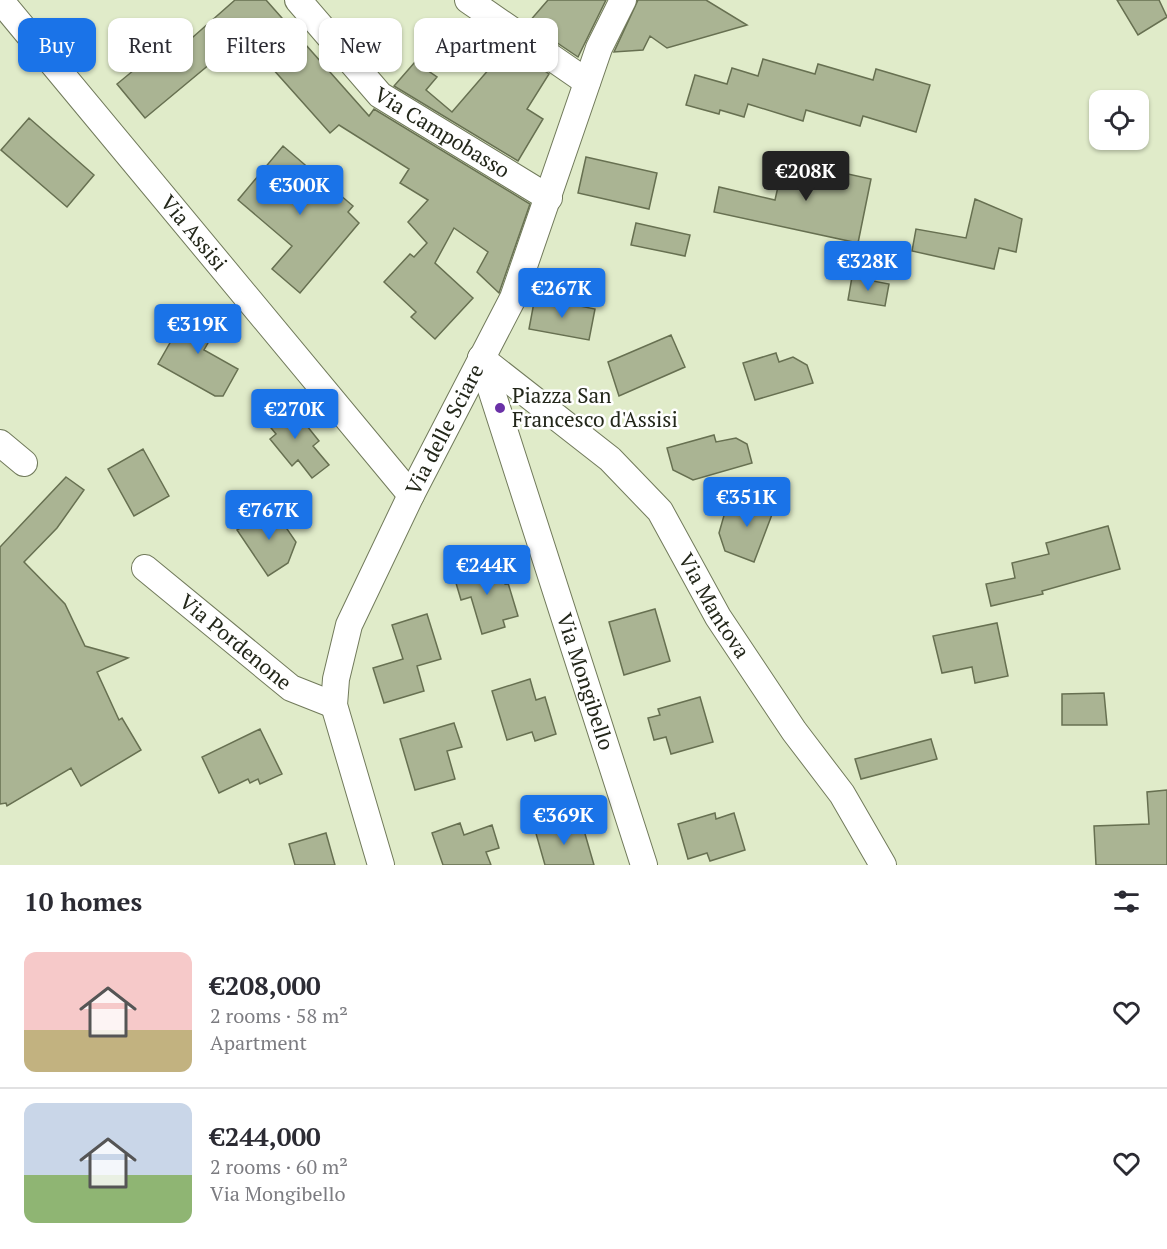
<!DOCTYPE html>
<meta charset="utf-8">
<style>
body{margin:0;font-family:"PT Serif",serif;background:#f2f2f3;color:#2b2b33;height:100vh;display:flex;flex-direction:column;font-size:22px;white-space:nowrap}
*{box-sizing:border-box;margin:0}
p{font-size:20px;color:#7c7c81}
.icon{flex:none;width:33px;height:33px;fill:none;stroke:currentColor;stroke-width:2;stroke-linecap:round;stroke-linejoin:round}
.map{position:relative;height:865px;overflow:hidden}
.side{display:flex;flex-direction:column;background:#fff;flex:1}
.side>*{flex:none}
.hud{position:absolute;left:18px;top:18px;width:600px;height:54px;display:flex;gap:12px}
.controls{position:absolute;left:1089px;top:90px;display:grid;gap:12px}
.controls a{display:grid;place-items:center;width:60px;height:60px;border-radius:12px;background:#fff;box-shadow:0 2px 4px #0004;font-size:30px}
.price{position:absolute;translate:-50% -51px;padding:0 14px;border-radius:6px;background:#1a73e8;color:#fff;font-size:20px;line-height:39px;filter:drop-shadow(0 2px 3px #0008)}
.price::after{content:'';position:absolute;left:50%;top:36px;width:18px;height:14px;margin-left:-9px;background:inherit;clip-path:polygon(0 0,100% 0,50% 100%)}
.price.selected{background:#222;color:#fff}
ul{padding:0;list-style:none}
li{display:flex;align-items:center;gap:18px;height:150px;padding:0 24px}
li+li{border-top:2px solid #e1e1e2}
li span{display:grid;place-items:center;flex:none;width:168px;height:120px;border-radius:12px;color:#555}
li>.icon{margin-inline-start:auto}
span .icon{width:72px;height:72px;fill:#fffc;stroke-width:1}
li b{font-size:26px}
h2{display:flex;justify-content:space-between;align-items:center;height:72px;padding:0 24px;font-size:26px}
.pill{padding:0 21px;border-radius:12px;background:#fff;box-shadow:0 2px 4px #0004;font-size:21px;line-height:54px}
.pill.selected{background:#1a73e8;color:#fff}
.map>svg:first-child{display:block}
.building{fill:#aab493;stroke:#677051;stroke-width:1.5}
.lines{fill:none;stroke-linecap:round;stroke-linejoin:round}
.minor-casing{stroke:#717a5b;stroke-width:28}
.minor{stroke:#fff;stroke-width:26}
.poi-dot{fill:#6a31a7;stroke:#fff;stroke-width:2}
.labels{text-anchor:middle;stroke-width:5;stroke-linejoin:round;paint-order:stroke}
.street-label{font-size:21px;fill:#23271a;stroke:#fff}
.poi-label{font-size:21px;fill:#23271a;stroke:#fff;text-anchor:start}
</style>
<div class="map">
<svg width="1167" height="865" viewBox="0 0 1167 865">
<rect width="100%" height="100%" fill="#e0ebc9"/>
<path class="building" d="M 235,0 L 266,0 L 369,116 L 374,109 L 530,204 L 499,293 L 477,272 L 488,252 L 454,228 L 435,263 L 473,298 L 435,339 L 411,317 L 416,312 L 384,282 L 410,254 L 414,257 L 427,243 L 408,222 L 428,200 L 400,183 L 409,169 L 339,125 L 330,133 L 263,58 L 260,62 L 240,39 L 145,118 L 117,84 L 185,28 L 193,37 Z
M 548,0 L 606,0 L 578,57 L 528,23 Z
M 638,0 L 706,0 L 747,25 L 667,48 L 650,36 L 643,50 L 614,52 Z
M 1117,0 L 1159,0 L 1167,17 L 1138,35 Z
M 509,46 L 549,74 L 527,109 L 543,119 L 518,161 L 394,86 L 415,62 L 437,77 L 426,90 L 452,112 Z
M 763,59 L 815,74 L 818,64 L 873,80 L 876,69 L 930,85 L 916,132 L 863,116 L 860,126 L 806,110 L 803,121 L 748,104 L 744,117 L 720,110 L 719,114 L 686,105 L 695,75 L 727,84 L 732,68 L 758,76 Z
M 29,118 L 94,175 L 67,207 L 1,150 Z
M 283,146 L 353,206 L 348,212 L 359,223 L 300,293 L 272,269 L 292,246 L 238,200 Z
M 586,157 L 657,173 L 649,209 L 578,193 Z
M 784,160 L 871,179 L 858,243 L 714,212 L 719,187 L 775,200 Z
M 975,199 L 1022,219 L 1016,252 L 999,248 L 994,269 L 912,251 L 916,229 L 966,238 Z
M 636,223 L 690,235 L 685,256 L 631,245 Z
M 852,277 L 889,284 L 885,306 L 848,300 Z
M 535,297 L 595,309 L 589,340 L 529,329 Z
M 191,306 L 220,322 L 204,350 L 238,369 L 223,396 L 215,396 L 158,364 Z
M 671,335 L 685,367 L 619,396 L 608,362 Z
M 776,353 L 779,362 L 793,357 L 807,365 L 813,383 L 755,400 L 743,363 Z
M 280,402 L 294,420 L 299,416 L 319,441 L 313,446 L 329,465 L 312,478 L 298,460 L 292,466 L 270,439 L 276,434 L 262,417 Z
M 714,435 L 716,442 L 736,438 L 747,444 L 752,463 L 693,480 L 673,470 L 667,448 Z
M 143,449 L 169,496 L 134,516 L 108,469 Z
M 66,477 L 84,490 L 57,528 L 24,562 L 65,604 L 85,646 L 128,658 L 97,672 L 119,720 L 122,718 L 141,750 L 81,786 L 71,768 L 7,806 L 6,803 L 0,804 L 0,547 Z
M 779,496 L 754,562 L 725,551 L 719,533 L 725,512 Z
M 272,507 L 296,542 L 288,563 L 268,576 L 237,530 Z
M 1108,526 L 1120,569 L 1042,591 L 1043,594 L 991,606 L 986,584 L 1015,578 L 1012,563 L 1049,554 L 1046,543 Z
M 488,562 L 490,572 L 501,576 L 505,584 L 508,583 L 518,616 L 503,620 L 505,627 L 482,634 L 471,597 L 461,600 L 453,573 Z
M 655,609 L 670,661 L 624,675 L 609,622 Z
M 427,614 L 441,659 L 417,666 L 424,691 L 384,703 L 373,668 L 403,659 L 392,625 Z
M 997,623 L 1008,676 L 975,683 L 972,667 L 942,673 L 933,636 Z
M 530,679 L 536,700 L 545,697 L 556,734 L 535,741 L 532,732 L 507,740 L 492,691 Z
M 1104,693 L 1107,725 L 1062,725 L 1062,694 Z
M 700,697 L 713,742 L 671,754 L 666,737 L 654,740 L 648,718 L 660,715 L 658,709 Z
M 454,723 L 462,747 L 447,751 L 455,779 L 415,790 L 400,739 Z
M 260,729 L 282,774 L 260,784 L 258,779 L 250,783 L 248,779 L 219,793 L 202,757 Z
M 931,739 L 937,759 L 861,779 L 855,759 Z
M 1167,790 L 1167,865 L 1096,865 L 1094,826 L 1149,824 L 1147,792 Z
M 715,813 L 716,819 L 734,813 L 745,850 L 710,861 L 707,853 L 688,859 L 678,824 Z
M 562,822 L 565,832 L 583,827 L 594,865 L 545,865 L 535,830 Z
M 460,823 L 464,835 L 492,825 L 499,848 L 486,852 L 491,865 L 443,865 L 432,833 Z
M 326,833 L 335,865 L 295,865 L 289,844 Z"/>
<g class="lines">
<defs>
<g id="minor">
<path id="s1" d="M 0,0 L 411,495"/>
<path id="s2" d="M 298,0 L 380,95 L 549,198"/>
<path d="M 468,0 L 587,82"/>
<path id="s3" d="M 481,358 L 610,459 L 660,511 L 718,617 L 794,731 L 842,794 L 883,865"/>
<path id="s4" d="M 481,358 L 644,865"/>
<path d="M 0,443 L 24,463"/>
<path id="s5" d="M 145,568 L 291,688 L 334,705"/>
<path id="s6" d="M 381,865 L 334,705 L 336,679 L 349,625 L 411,495 L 513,298 L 599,48 L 623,0"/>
</g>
</defs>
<use href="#minor" class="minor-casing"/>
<use href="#minor" class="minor"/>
</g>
<circle class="poi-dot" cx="500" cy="408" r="6"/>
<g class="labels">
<g class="street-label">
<text dy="7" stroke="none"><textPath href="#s2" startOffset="198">Via Campobasso</textPath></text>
<text dy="7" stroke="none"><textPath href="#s1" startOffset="303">Via Assisi</textPath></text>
<text dy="7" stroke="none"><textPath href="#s6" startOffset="466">Via delle Sciare</textPath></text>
<text dy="7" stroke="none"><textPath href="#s3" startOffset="345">Via Mantova</textPath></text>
<text dy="7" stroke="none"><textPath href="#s5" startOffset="117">Via Pordenone</textPath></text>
<text dy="7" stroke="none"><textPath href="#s4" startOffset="340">Via Mongibello</textPath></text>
</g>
<g class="poi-label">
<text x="512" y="403">Piazza San<tspan x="512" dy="24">Francesco d'Assisi</tspan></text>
</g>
</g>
</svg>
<div class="controls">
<a><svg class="icon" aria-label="locate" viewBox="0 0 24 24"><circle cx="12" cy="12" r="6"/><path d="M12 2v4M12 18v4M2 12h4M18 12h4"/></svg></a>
</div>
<b class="price selected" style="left:806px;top:202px">€208K</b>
<b class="price" style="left:300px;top:216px">€300K</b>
<b class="price" style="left:868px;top:292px">€328K</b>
<b class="price" style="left:562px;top:319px">€267K</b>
<b class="price" style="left:198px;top:355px">€319K</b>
<b class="price" style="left:295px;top:440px">€270K</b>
<b class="price" style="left:747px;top:528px">€351K</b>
<b class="price" style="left:269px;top:541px">€767K</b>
<b class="price" style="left:487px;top:596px">€244K</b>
<b class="price" style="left:564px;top:846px">€369K</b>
<div class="hud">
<a class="pill selected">Buy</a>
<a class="pill">Rent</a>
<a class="pill">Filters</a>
<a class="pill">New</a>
<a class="pill">Apartment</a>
</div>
</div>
<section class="side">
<h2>10 homes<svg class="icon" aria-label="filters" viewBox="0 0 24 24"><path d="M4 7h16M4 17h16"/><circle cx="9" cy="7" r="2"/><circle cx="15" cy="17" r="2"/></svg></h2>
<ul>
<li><span style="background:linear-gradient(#f6c9c9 65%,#c2b280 0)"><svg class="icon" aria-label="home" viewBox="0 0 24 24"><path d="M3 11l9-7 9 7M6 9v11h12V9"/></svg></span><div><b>€208,000</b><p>2 rooms · 58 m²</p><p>Apartment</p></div><svg class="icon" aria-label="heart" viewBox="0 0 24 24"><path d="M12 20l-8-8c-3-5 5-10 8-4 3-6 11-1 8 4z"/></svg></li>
<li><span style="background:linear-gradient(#c9d6e8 60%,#8fb573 0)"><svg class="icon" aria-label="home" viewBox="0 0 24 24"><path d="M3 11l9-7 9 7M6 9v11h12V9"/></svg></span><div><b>€244,000</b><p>2 rooms · 60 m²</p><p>Via Mongibello</p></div><svg class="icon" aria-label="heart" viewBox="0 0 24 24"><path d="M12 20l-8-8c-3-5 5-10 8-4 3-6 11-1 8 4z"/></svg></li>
</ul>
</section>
